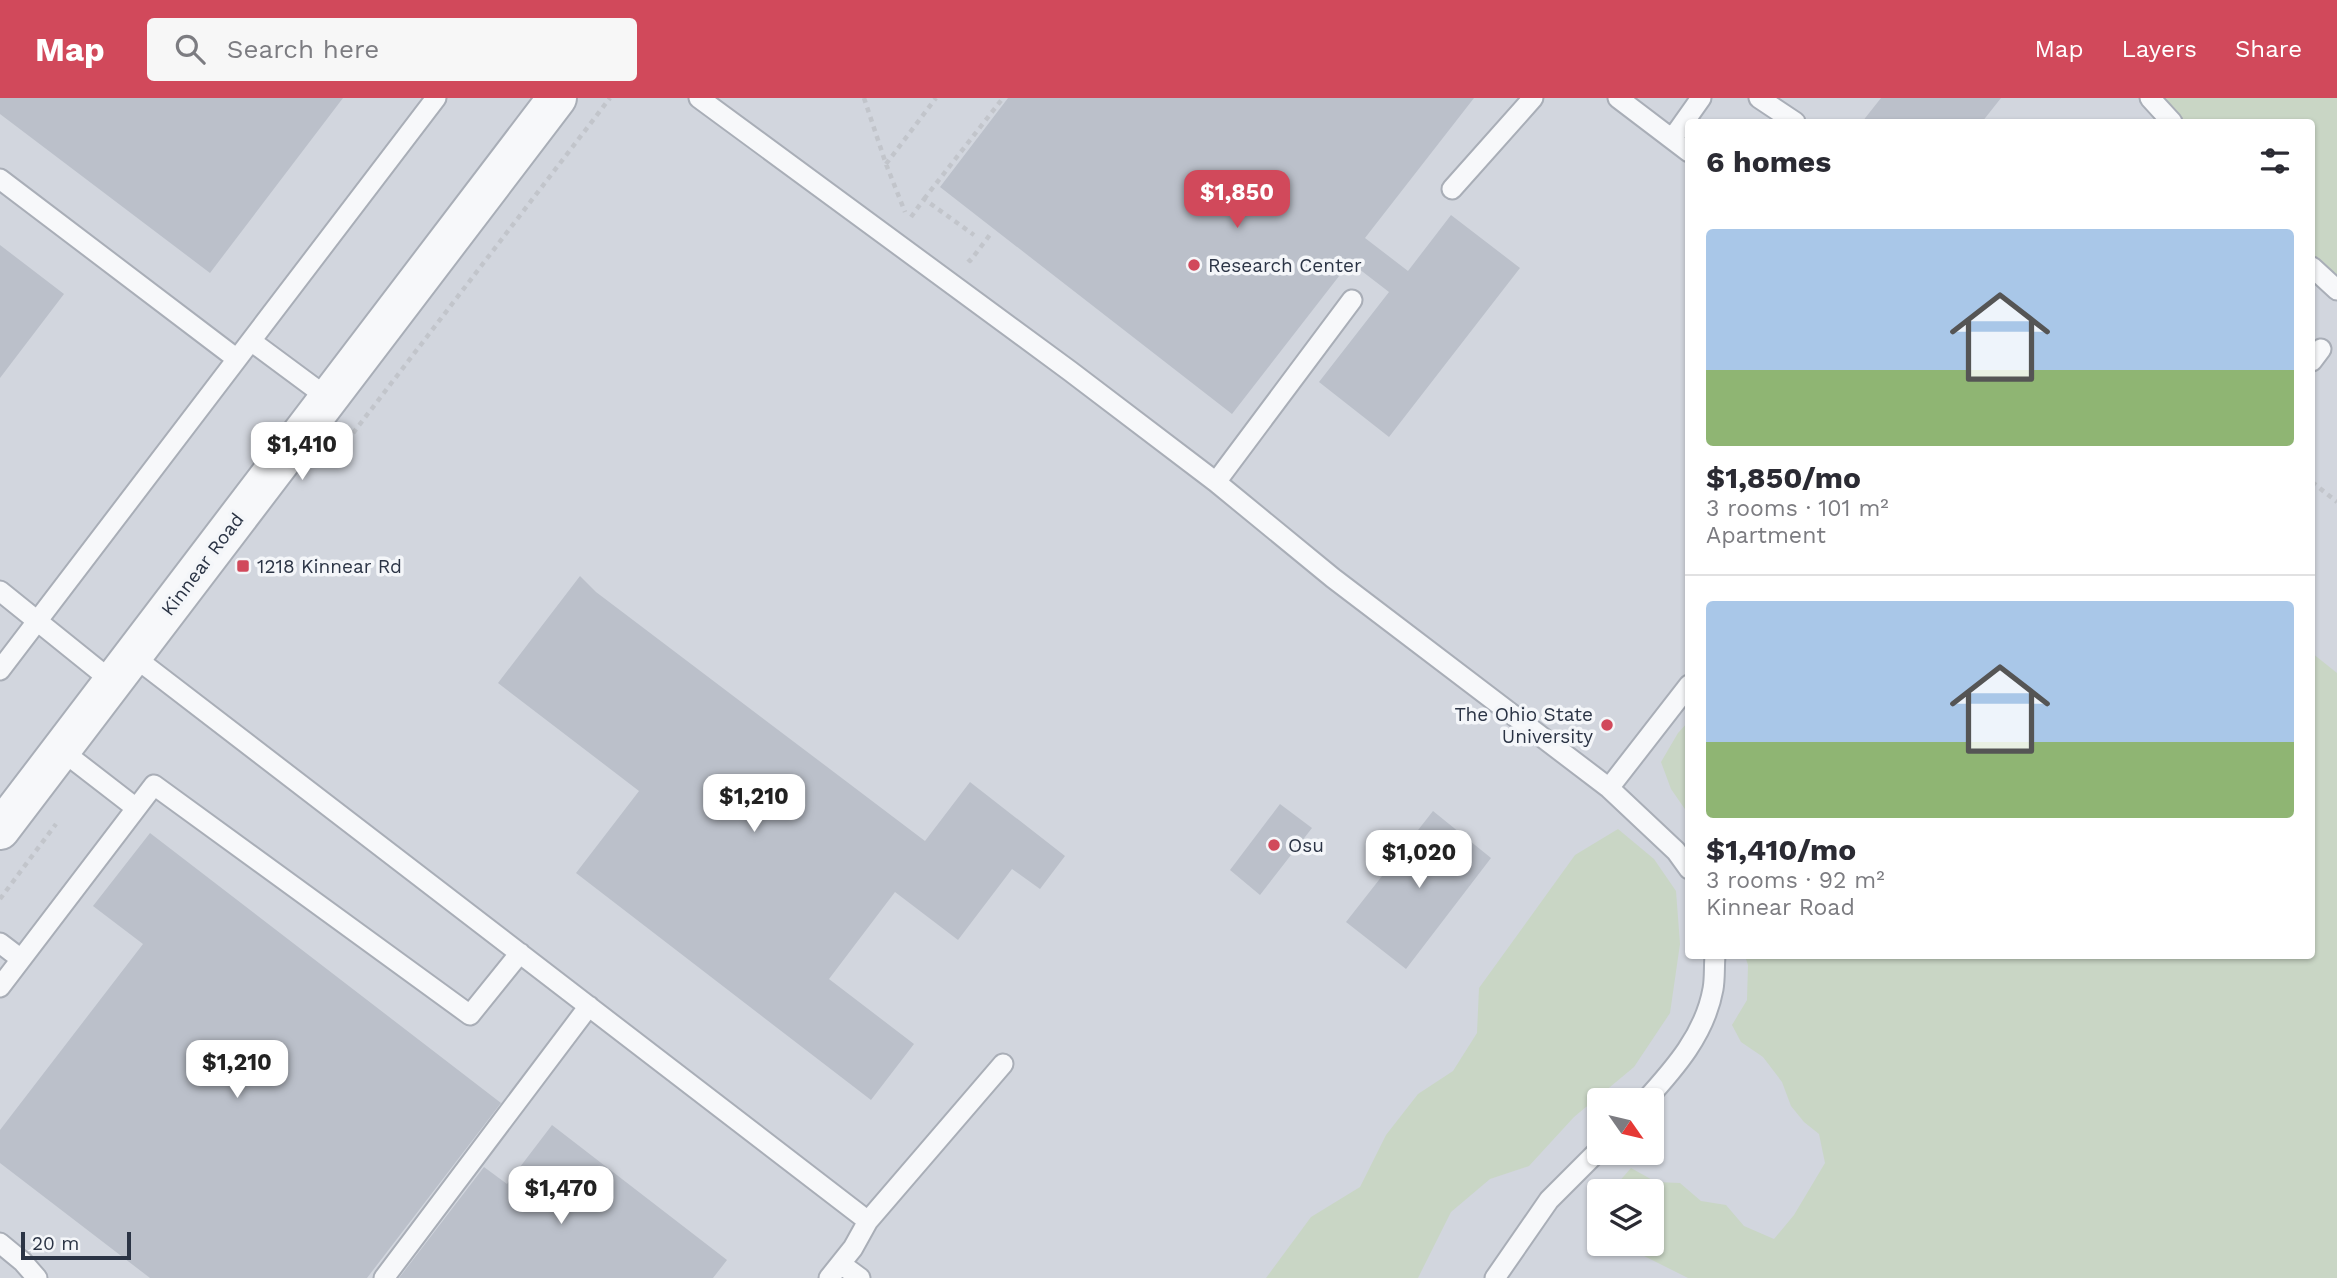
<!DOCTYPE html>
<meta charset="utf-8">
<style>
body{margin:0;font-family:"Work Sans",sans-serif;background:#f7f7f7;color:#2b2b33;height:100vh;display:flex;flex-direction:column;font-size:26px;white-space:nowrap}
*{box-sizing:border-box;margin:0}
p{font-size:23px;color:#7c7c81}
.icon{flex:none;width:38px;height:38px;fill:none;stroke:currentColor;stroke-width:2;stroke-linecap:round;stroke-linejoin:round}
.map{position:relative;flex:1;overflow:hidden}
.details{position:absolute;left:1685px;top:21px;width:630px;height:840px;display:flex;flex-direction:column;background:#fff;border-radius:7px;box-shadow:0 2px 5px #0004}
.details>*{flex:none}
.needle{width:46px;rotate:124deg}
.fabs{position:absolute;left:1587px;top:990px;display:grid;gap:14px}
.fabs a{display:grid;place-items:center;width:77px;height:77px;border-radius:7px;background:#fff;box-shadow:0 2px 5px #0004;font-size:35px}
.scale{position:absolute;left:21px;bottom:18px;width:110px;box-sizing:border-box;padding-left:7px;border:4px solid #2b3445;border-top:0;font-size:19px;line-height:24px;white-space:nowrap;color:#2b3445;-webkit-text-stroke:5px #f4f6f9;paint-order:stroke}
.price{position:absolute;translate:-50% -60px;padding:0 16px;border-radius:14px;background:#fff;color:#222;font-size:23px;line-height:46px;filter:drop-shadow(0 2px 4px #0008)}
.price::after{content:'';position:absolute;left:50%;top:42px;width:21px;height:16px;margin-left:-10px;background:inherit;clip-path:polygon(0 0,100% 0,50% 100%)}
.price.selected{background:#d1495b;color:#fff}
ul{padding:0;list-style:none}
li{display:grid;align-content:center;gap:14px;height:371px;padding:0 21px}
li+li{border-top:2px solid #e1e1e2}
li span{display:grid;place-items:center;height:217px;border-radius:7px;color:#555}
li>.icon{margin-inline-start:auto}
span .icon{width:126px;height:126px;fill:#fffc;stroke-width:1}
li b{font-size:30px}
h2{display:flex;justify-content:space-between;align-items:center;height:84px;padding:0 21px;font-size:30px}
header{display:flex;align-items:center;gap:42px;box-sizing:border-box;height:98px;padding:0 35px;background:#d1495b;color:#fff}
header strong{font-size:33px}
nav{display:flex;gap:38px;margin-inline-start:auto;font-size:24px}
.search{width:490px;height:63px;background:#f7f7f7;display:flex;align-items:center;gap:18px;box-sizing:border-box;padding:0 24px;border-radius:7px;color:#7c7c81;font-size:26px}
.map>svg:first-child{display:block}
.built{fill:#d2d6de;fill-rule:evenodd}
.green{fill:#c9d6c5}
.building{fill:#bbc0ca}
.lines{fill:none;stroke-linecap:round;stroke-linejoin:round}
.lane-casing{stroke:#a9aeb7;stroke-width:23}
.street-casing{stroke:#a9aeb7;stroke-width:42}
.path{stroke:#c2c5cb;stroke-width:4.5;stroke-dasharray:5 5;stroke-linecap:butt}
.lane{stroke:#f7f8fa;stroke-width:19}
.street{stroke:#f7f8fa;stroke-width:38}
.poi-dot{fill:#d1495b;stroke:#f4f6f9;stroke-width:2.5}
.labels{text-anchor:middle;stroke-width:7;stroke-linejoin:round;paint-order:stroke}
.poi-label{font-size:19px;fill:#2b3445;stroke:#f4f6f9;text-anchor:start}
.street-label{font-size:19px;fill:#2b3445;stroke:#f4f6f9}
</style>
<header>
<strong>Map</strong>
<div class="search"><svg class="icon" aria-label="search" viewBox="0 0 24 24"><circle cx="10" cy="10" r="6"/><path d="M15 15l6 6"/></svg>Search here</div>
<nav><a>Map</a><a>Layers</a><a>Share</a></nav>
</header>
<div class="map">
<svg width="2337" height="1180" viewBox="0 0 2337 1180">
<rect width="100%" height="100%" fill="#e4e7ec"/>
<path class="built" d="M 0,0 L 2337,0 L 2337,1180 L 0,1180 ZM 1689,24 L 2312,24 L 2312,858 L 1689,858 ZM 1600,1003 L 1652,1003 L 1652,1055 L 1600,1055 ZM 1600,1094 L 1652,1094 L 1652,1146 L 1600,1146 Z"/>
<path class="green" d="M 2150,0 L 2337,0 L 2337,192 L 2312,169 L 2312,24 L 2172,24 Z
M 2312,555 L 2337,575 L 2337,1180 L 1688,1180 L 1642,1157 L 1635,1146 L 1652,1146 L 1652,1094 L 1615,1094 L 1617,1086 L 1631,1070 L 1656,1084 L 1680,1085 L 1701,1103 L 1726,1107 L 1744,1128 L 1774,1141 L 1794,1117 L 1825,1065 L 1819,1036 L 1804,1024 L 1791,1008 L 1782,984 L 1763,959 L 1741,944 L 1732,927 L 1747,902 L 1748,867 L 1745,858 L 2312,858 Z
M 1689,623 L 1689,717 L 1671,691 L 1661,664 L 1678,635 Z
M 1618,731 L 1654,761 L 1676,793 L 1680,846 L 1670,915 L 1634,969 L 1574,1019 L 1529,1068 L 1490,1081 L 1451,1114 L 1418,1180 L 1266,1180 L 1311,1119 L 1360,1089 L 1386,1037 L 1418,996 L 1453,973 L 1477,935 L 1479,890 L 1575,757 Z"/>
<path class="building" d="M 0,0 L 343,0 L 210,175 L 0,16 Z
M 1008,0 L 1474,0 L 1365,140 L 1408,173 L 1451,117 L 1520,170 L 1389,339 L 1319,284 L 1389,194 L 1350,164 L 1232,316 L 940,89 Z
M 1881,0 L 2001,0 L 1982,24 L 1862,24 Z
M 0,147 L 64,196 L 0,280 Z
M 580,478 L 596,494 L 925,743 L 970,684 L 1065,758 L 1040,791 L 1012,771 L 958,842 L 895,794 L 829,881 L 914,946 L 871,1002 L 576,775 L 639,693 L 498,585 Z
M 1280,706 L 1312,730 L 1260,797 L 1230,772 Z
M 1433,713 L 1491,760 L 1406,871 L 1346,824 Z
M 150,735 L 501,1005 L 367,1180 L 150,1180 L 0,1065 L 0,1032 L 143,846 L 93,808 Z
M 552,1027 L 727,1162 L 713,1180 L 399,1180 L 484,1069 L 507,1086 Z"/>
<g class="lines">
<defs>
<path id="lane" d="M 699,0 L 1070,273 L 1216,384 L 1333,480 L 1609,690 L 1676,753 L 1689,771
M 1618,0 L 1689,54
M 1759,0 L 1795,24
M 2150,0 L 2172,24
M 1672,41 L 1701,0
M 0,81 L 237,261
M 1452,91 L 1533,0
M 2312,169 L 2337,192
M 251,243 L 328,300
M 2312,263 L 2321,251
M 1216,384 L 1352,202
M 0,493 L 113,584
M 133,558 L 868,1123 L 853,1150 L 829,1180
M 0,572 L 436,0
M 61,652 L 136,710
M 1609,690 L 1689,587
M 0,845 L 21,861
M 0,889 L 154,687 L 470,917 L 520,855
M 1645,1003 C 1675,970 1705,936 1713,891 C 1715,880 1714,868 1715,858
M 868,1123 L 1003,966
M 0,1145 L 23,1164 L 37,1180
M 841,1166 L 860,1180
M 384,1180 L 589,908
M 1495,1180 L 1549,1102 L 1600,1051"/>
<path id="street" d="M 0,732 L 557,0"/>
</defs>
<use href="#lane" class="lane-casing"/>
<use href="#street" class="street-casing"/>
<path class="path" d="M 864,0 L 886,66 L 905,114
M 886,66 L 936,0
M 924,101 L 1003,0
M 911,119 L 924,101 L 974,137
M 968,161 L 970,163 L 992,134
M 347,343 L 610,0
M 2312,384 L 2337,404
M 0,801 L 56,726"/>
<use href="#lane" class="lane"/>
<use href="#street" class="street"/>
</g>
<g class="poi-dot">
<circle cx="1194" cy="167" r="7"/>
<rect x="236" y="461" width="14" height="14" rx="3.5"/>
<circle cx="1607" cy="627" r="7"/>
<circle cx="1274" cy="747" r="7"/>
</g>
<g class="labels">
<g class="poi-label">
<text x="1208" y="174">Research Center</text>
<text x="257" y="475">1218 Kinnear Rd</text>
<text x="1593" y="623" text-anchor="end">The Ohio State<tspan x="1593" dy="22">University</tspan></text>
<text x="1288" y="754">Osu</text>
</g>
<g class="street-label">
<text transform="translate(202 466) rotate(-53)" y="7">Kinnear Road</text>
</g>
</g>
</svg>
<div class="fabs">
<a><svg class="needle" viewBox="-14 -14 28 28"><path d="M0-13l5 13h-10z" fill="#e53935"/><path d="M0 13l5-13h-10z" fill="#7c7c81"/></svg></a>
<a><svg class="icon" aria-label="layers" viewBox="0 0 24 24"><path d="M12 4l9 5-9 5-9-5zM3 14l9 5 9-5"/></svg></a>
</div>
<div class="scale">20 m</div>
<b class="price selected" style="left:1237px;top:132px">$1,850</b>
<b class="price" style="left:302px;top:384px">$1,410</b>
<b class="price" style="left:754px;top:736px">$1,210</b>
<b class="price" style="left:1419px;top:792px">$1,020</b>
<b class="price" style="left:237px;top:1002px">$1,210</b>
<b class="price" style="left:561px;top:1128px">$1,470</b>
<section class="details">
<h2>6 homes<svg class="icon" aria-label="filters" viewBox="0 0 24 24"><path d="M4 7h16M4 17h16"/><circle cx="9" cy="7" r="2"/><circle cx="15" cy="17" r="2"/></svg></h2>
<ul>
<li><span style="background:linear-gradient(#a9c7e8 65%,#8fb573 0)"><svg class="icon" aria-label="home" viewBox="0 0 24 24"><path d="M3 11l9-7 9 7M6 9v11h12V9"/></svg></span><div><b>$1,850/mo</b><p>3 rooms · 101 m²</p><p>Apartment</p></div></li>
<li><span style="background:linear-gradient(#a9c7e8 65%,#8fb573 0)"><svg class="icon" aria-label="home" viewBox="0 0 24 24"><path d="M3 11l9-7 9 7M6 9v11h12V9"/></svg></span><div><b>$1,410/mo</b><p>3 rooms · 92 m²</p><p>Kinnear Road</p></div></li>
</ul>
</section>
</div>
